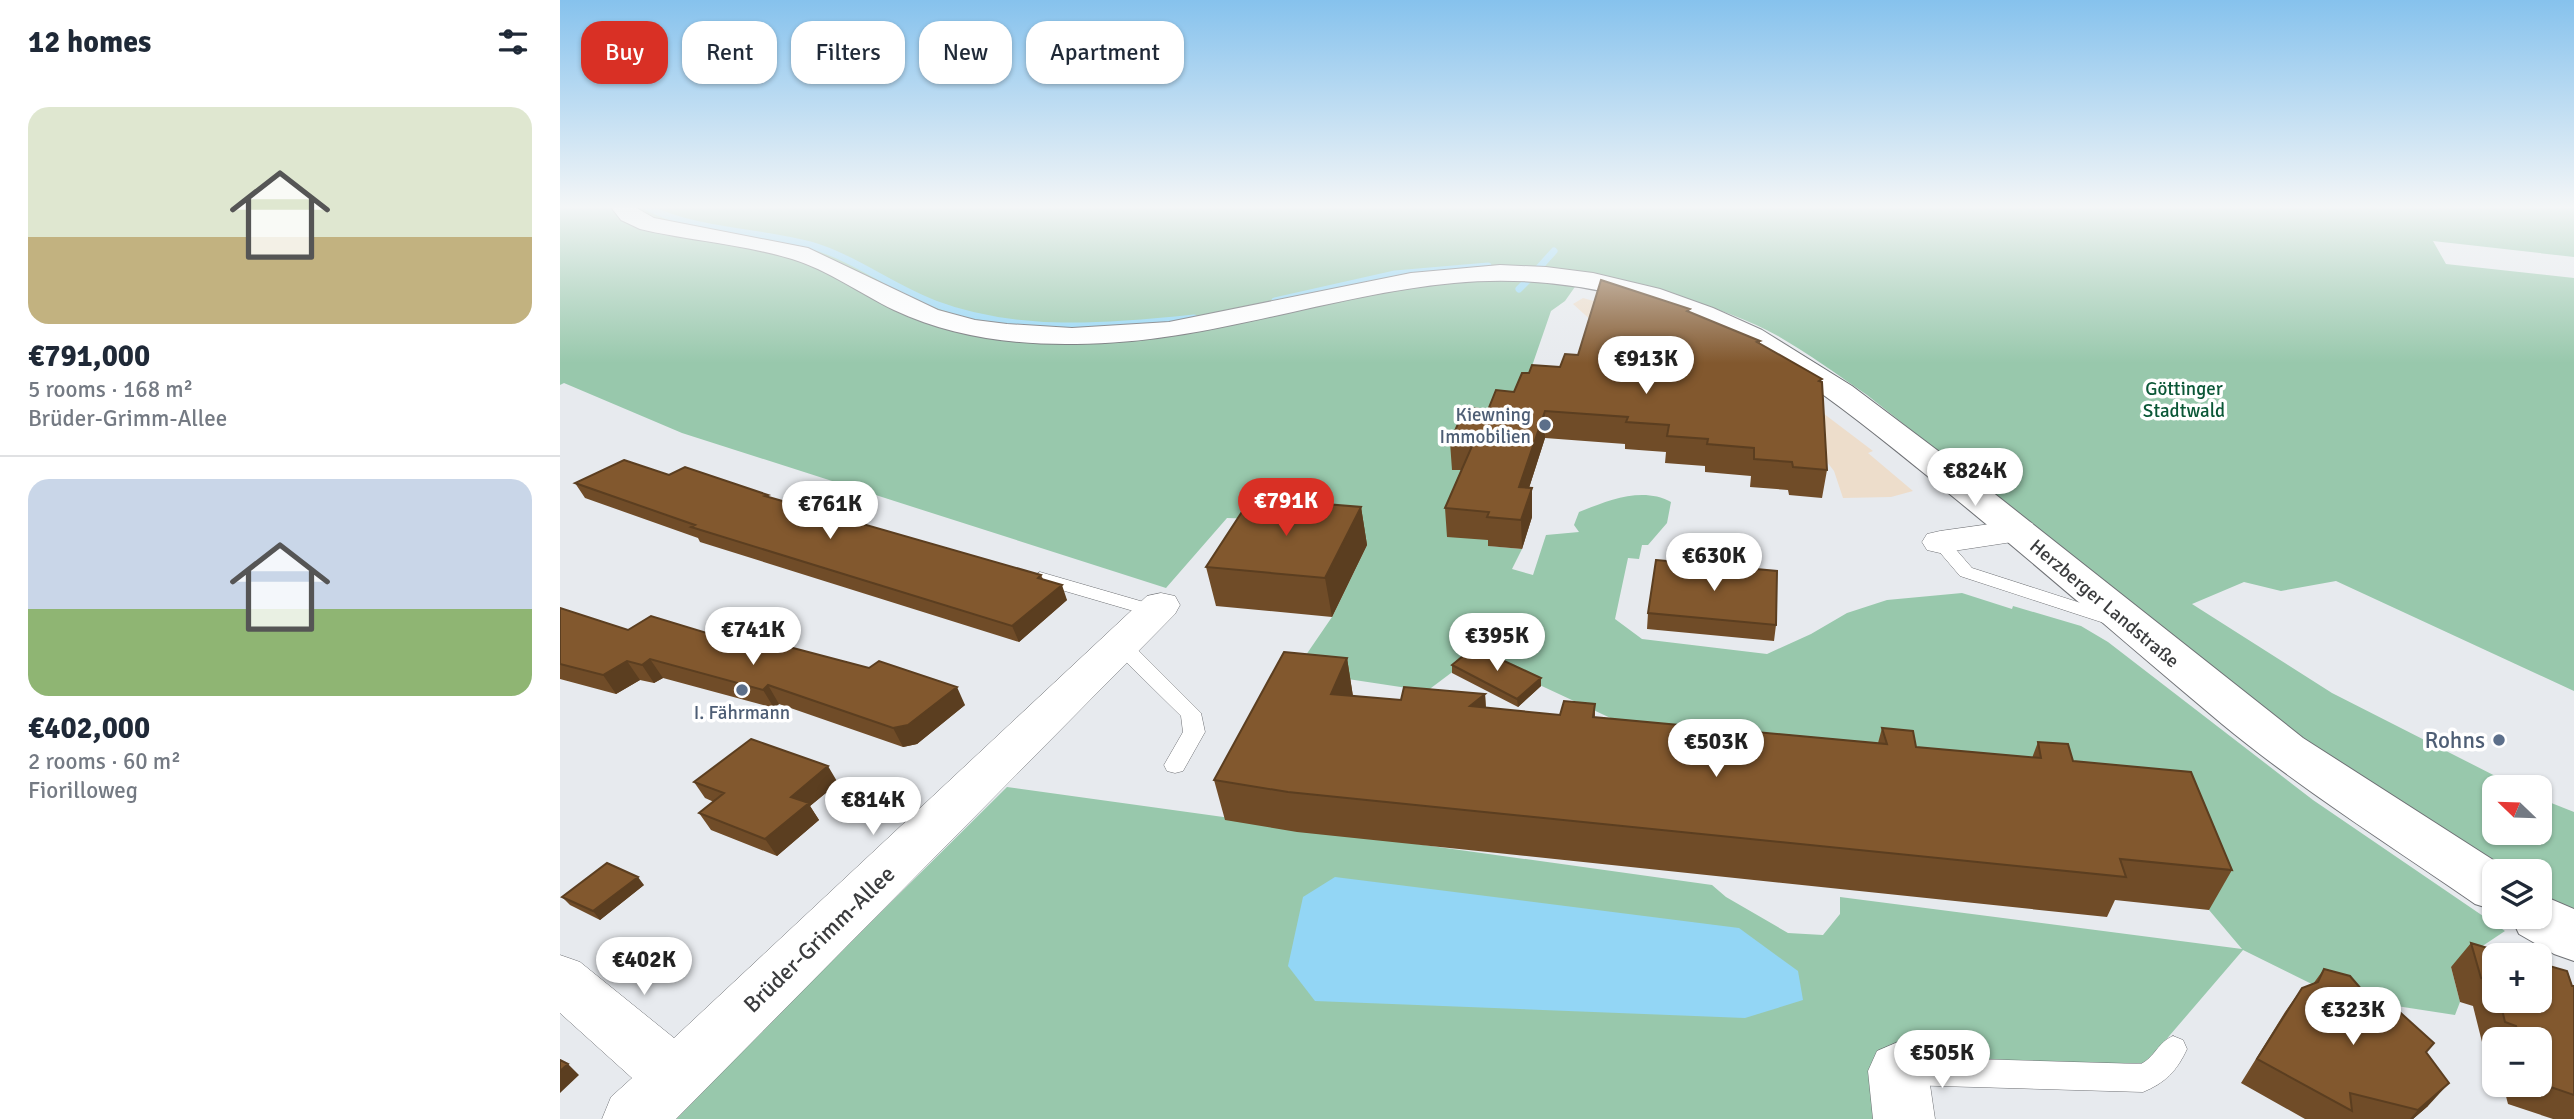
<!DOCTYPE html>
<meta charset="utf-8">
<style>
body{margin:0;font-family:Signika,sans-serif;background:#f2f2f3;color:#1f2937;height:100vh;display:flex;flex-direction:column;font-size:26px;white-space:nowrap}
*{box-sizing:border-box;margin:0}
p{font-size:23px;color:#747a83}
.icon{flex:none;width:38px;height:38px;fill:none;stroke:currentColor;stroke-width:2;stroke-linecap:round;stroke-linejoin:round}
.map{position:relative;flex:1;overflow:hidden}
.details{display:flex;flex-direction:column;background:#fff;width:560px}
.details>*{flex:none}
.hud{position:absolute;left:21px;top:21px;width:665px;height:63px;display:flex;gap:14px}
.needle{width:46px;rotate:293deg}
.buttons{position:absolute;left:1922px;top:775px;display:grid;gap:14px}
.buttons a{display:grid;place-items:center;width:70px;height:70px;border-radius:14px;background:#fff;box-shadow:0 2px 5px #0004;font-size:35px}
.price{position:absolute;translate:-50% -60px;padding:0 16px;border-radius:24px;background:#fff;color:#222;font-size:23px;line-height:46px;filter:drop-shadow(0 2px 4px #0008)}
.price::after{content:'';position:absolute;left:50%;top:42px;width:21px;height:16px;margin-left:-10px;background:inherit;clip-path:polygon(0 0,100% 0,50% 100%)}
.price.on{background:#d93025;color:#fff}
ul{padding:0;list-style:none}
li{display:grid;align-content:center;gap:14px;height:371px;padding:0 28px}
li+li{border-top:2px solid #e0e1e3}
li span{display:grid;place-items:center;height:217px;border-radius:21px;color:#555}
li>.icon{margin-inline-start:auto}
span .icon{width:126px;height:126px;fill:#fffc;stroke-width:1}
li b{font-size:30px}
h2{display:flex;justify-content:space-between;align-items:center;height:84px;padding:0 28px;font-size:30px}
.chip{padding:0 24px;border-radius:21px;background:#fff;box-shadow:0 2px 5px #0004;font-size:24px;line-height:63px}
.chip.on{background:#d93025;color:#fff}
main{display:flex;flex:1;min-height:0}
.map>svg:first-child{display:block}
.industrial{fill:#edddcb}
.green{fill:#98c8ac}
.water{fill:#93d6f5}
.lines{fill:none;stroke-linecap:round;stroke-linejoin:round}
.stream{stroke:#93d6f5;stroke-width:7}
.service-casing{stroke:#6f7175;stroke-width:1}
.minor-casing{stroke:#6f7175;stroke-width:1}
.tertiary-casing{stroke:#6f7175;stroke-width:2}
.service{fill:#fff;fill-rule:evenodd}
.minor{fill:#fff;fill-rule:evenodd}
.tertiary{fill:#fff;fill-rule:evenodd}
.wall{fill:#704c28}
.shaded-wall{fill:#5b3e20}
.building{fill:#82582e;stroke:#5b3e20;stroke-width:2}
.service-dot{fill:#5c6f8a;stroke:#fff;stroke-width:2.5}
.labels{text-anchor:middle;stroke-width:7;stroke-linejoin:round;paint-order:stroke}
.park-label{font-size:19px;fill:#0b5737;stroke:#fff}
.service-label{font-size:19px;fill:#4e5e75;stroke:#fff;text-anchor:end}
.street-label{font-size:19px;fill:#3b3c3e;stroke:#fff}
.near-service-label{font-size:23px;fill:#4e5e75;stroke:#fff;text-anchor:end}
.near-street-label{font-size:23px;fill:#3b3c3e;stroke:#fff}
</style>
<main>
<section class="details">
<h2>12 homes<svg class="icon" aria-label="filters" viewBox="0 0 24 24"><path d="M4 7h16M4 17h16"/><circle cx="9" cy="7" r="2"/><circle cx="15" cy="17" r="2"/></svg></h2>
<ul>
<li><span style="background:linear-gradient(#dfe7d0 60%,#c2b280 0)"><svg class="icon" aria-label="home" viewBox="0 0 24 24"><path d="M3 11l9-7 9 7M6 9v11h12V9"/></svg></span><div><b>€791,000</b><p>5 rooms · 168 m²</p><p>Brüder-Grimm-Allee</p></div></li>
<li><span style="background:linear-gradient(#c9d6e8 60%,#8fb573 0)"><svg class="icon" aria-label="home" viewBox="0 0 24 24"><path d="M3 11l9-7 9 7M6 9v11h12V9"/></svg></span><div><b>€402,000</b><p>2 rooms · 60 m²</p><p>Fiorilloweg</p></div></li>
</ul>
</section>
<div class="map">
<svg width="2014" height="1119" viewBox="0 0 2014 1119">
<rect width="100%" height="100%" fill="#e7eaee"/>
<path class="industrial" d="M 1023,298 L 1059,308 L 1255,407 L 1313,451 L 1308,453 L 1353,491 L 1331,497 L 1283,498 L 1274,471 L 1267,462 L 1043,331 L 1013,304 Z"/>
<path class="green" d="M 0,206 L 2014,206 L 2014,257 L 1873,241 L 1886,264 L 2014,278 L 2014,691 L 1776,581 L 1721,591 L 1684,582 L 1632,604 L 1772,693 L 1957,787 L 1934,788 L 1934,833 L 1979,833 L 1979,798 L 2014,812 L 2014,924 L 1979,901 L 1979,872 L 1936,871 L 1744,741 L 1307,395 C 1278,375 1249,354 1218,336 C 1158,303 1090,290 1024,274 L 1005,301 L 991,311 L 972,366 L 973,391 L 923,472 L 933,534 L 929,546 L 962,549 L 952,569 L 973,575 L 986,535 L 1019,532 L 1014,525 L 1019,512 C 1047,501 1082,486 1111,502 L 1107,523 L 1088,545 L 1082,545 L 1079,559 L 1068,558 L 1055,619 L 1082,639 L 1207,654 L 1251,634 L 1287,613 L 1327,600 L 1402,593 L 1452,609 L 1453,606 L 1521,626 L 1548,642 L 1753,800 L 1945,931 L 1891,967 L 1900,1002 L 1895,1015 L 1778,997 L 1683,950 L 1586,1063 L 1321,1063 L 1328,1119 L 113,1119 L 447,787 L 1152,885 L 1166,897 L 1228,933 L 1263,935 L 1280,914 L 1280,897 L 1682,949 L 1649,910 L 1611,812 L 1072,728 L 915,655 L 867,691 L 735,671 L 772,617 L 807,545 L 796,522 L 667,518 L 606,588 L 122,433 L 4,383 L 0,385 Z"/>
<path class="water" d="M 775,877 L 1179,928 L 1238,971 L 1243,1000 L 1185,1018 L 755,1001 L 728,966 L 743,897 Z"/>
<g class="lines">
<path class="stream" d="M 85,206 C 136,233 195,230 250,245 C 295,258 332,288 375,304 C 457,335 549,327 634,318
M 976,271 L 994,251
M 959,289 L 969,279
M 715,301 L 835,274 L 928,266"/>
<defs>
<path id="service" d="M 1380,537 L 1386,538 L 1412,568 L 1558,615 L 1560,619 L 1558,623 L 1544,623 L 1400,576 L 1371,542 Z
M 480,572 L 601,607 L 603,611 L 594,617 L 474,582 L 471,578 Z
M 562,640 L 569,641 L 641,713 L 645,732 L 623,771 L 615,773 L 607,771 L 604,765 L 623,732 L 621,716 L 555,651 L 552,646 L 555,641 Z
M 1613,1036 L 1623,1040 L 1627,1049 C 1617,1071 1605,1083 1583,1092 L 1345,1085 L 1335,1081 L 1331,1071 L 1335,1061 L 1345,1057 L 1581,1064 C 1595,1057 1598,1042 1613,1036 Z"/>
<path id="minor" d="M 1459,520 L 1472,523 L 1477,531 L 1472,539 L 1380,553 L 1367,550 L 1362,542 L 1367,534 L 1380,531 Z
M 601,593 L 615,596 L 620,605 L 615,614 L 116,1119 L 42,1119 L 51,1097 L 72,1078 L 0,1013 L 0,955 L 20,962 L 114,1038 L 587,596 Z
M 1338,1042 L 1359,1051 L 1368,1071 L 1375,1119 L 1313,1119 L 1308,1071 L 1317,1051 Z"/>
<path id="tertiary" d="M 50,206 L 73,206 L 94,218 L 248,248 L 378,310 L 415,320 L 447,324 L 512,328 L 609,322 L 851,273 L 940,265 L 986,267 L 1033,273 L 1100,289 L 1153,308 L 1202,330 L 1292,386 L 1426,487 L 1743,738 L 1952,872 L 1934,872 L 1934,910 L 1915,904 C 1830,845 1742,790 1662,724 C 1566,644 1473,561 1376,483 C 1286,410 1193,332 1078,300 C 1018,283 956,277 894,283 C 766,295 646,344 516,344 C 454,345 391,337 334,310 C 301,294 268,270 232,259 C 183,244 130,241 80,229 L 61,220 Z
M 1979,894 L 2014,909 L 2014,961 L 1994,954 L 1959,934 L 1951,917 L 1979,917 Z"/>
</defs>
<use href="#service" class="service-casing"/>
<use href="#minor" class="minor-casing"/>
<use href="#tertiary" class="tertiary-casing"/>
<use href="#service" class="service"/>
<use href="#minor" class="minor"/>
<use href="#tertiary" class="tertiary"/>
</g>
<path class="wall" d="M 1130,312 L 1200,341 L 1200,344 L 1262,384 L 1267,470 L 1262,498 L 1229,495 L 1228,490 L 1190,487 L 1191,476 L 1145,472 L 1145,466 L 1105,463 L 1106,452 L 1065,449 L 1065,444 L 985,438 L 969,488 L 972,488 L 972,517 L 962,549 L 928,546 L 928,540 L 887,537 L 885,508 L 901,470 L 892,470 L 890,442 L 908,418 L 928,410 L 954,392 L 969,373 L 1000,367 L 1018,355 Z
M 109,475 L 208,495 L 209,497 L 481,575 L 483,579 L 507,600 L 459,642 L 140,542 L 138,538 L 25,498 L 15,483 Z
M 801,507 L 807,545 L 772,617 L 656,606 L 646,567 Z
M 0,608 L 68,630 L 186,645 L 405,705 L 357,744 L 343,747 L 219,704 L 214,708 L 103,678 L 94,683 L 80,680 L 56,694 L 0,679 Z
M 1088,613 L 1216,625 L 1214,641 L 1087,629 Z
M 787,658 L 793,696 L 841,700 L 925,694 L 926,708 L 1000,715 L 1035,704 L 1035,717 L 1318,743 L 1322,728 L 1356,747 L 1472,758 L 1478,742 L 1513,761 L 1672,870 L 1649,910 L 1555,900 L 1547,917 L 737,832 L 665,820 L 654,780 Z
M 892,665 L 981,678 L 981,686 L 958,707 L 892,673 Z
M 134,782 L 278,783 L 250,806 L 259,820 L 217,856 L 151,830 L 139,813 L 154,802 L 145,798 Z
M 84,885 L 40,920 L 10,905 L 2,897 Z
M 1911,943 L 1934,956 L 1934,1001 L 1979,1001 L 2012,986 L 2014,986 L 2014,1119 L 1993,1119 L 1948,1104 L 1943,1085 L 1979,1085 L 1979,1040 L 1934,1040 L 1934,1049 L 1923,1046 L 1913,1006 L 1900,1002 L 1891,967 Z
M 1764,969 L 1808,997 L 1866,1052 L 1868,1106 L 1853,1119 L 1745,1119 L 1681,1083 L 1725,1012 L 1742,988 L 1753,984 Z"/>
<path class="shaded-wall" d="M 985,411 L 985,438 L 960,516 L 959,487 Z
M 972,488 L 972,517 L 962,549 L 961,520 Z
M 801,507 L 807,545 L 772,617 L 765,578 Z
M 502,585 L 507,600 L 459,642 L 452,626 Z
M 787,658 L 793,697 L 771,694 Z
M 90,659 L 103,678 L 94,683 L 82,665 Z
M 67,661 L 80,680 L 56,694 L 43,675 Z
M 981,678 L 981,686 L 958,707 L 957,699 Z
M 208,685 L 219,704 L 214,708 L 203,690 Z
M 397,687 L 405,705 L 357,744 L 343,747 L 333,728 Z
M 925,694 L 927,733 L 910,706 Z
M 268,766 L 278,783 L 250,806 L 259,820 L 217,856 L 205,839 L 231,797 Z
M 78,877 L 84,885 L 40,920 L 33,911 Z
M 8,1064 L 19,1075 L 0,1093 L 0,1071 Z
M 1889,1083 L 1868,1106 L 1853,1119 L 1850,1119 L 1858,1110 Z"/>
<path class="building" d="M 1041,280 L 1130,309 L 1127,311 L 1200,341 L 1197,342 L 1262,379 L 1259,381 L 1262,382 L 1267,470 L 1233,467 L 1232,462 L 1194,459 L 1194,448 L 1147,444 L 1148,439 L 1107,436 L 1109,425 L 1066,422 L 1068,417 L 985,411 L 959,487 L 972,488 L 961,520 L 927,517 L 929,512 L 885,508 L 913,444 L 890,442 L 901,417 L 908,418 L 912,408 L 928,410 L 936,390 L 954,392 L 962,373 L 969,373 L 972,365 L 1000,367 L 1005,354 L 1018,355 Z
M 64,460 L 109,475 L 125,467 L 208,495 L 205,496 L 481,575 L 478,578 L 502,585 L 452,626 L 131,527 L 135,525 L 15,483 Z
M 691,498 L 801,507 L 765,578 L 646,567 Z
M 1096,560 L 1217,571 L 1216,625 L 1088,613 Z
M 0,608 L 68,630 L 91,616 L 186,645 L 195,638 L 309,668 L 319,661 L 397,687 L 348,725 L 333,728 L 208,685 L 203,690 L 90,659 L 82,665 L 67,661 L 43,675 L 0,664 Z
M 914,647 L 981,678 L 957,699 L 892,665 Z
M 724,652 L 787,658 L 771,694 L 841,700 L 844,687 L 925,694 L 910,706 L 1000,715 L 1004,701 L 1035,704 L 1033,717 L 1327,744 L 1322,728 L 1353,731 L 1356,747 L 1481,758 L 1478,742 L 1508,744 L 1513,761 L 1631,772 L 1672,870 L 1560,859 L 1566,877 L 728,792 L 654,780 Z
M 191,739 L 268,766 L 231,797 L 249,803 L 205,839 L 139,813 L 164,793 L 134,782 Z
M 47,863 L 78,877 L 33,911 L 2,897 Z
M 1911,943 L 1954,956 L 1934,956 L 1934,981 L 1921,978 Z
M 1979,963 L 2007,971 L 2012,986 L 2014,986 L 2014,1095 L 1979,1083 L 1979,1040 L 1960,1040 L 1956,1026 L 1945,1022 L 1940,1001 L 1979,1001 Z
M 1764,969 L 1790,976 L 1808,997 L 1823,997 L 1874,1043 L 1866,1052 L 1889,1083 L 1858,1110 L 1790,1093 L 1792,1111 L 1697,1059 L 1742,988 L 1758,982 Z
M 0,1060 L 8,1064 L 0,1071 Z"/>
<linearGradient id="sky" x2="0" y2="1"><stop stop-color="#86c2ed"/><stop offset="0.57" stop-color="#f4f6f7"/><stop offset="1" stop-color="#f4f6f7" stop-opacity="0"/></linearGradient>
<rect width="2014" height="363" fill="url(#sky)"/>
<g class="service-dot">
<circle cx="985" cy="425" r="7"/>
<circle cx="182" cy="690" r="7"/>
<circle cx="1939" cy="740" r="7"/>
</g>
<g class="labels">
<g class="park-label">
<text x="1624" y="395">Göttinger<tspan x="1624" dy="22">Stadtwald</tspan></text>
</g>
<g class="service-label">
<text x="971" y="421">Kiewning<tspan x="971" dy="22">Immobilien</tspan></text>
<text x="182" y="719" text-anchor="middle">I. Fährmann</text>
</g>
<g class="street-label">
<text transform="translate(1545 603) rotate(40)" y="7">Herzberger Landstraße</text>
</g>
<g class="near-service-label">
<text x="1925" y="748">Rohns</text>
</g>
<g class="near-street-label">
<text transform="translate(259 939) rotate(-44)" y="8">Brüder-Grimm-Allee</text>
</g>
</g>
</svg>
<div class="buttons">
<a><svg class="needle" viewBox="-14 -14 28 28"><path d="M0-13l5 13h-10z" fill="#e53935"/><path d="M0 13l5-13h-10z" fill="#747a83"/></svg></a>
<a><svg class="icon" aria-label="layers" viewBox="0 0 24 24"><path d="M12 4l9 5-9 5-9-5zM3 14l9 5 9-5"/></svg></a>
<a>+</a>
<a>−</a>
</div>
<b class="price" style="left:1086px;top:396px">€913K</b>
<b class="price" style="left:1415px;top:508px">€824K</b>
<b class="price on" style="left:726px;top:538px">€791K</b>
<b class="price" style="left:270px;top:541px">€761K</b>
<b class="price" style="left:1154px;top:593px">€630K</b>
<b class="price" style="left:193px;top:667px">€741K</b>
<b class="price" style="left:937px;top:673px">€395K</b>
<b class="price" style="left:1156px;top:779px">€503K</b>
<b class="price" style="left:313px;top:837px">€814K</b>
<b class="price" style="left:84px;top:997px">€402K</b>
<b class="price" style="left:1793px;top:1047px">€323K</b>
<b class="price" style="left:1382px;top:1090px">€505K</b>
<div class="hud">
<a class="chip on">Buy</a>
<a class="chip">Rent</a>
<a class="chip">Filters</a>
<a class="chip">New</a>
<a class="chip">Apartment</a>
</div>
</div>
</main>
